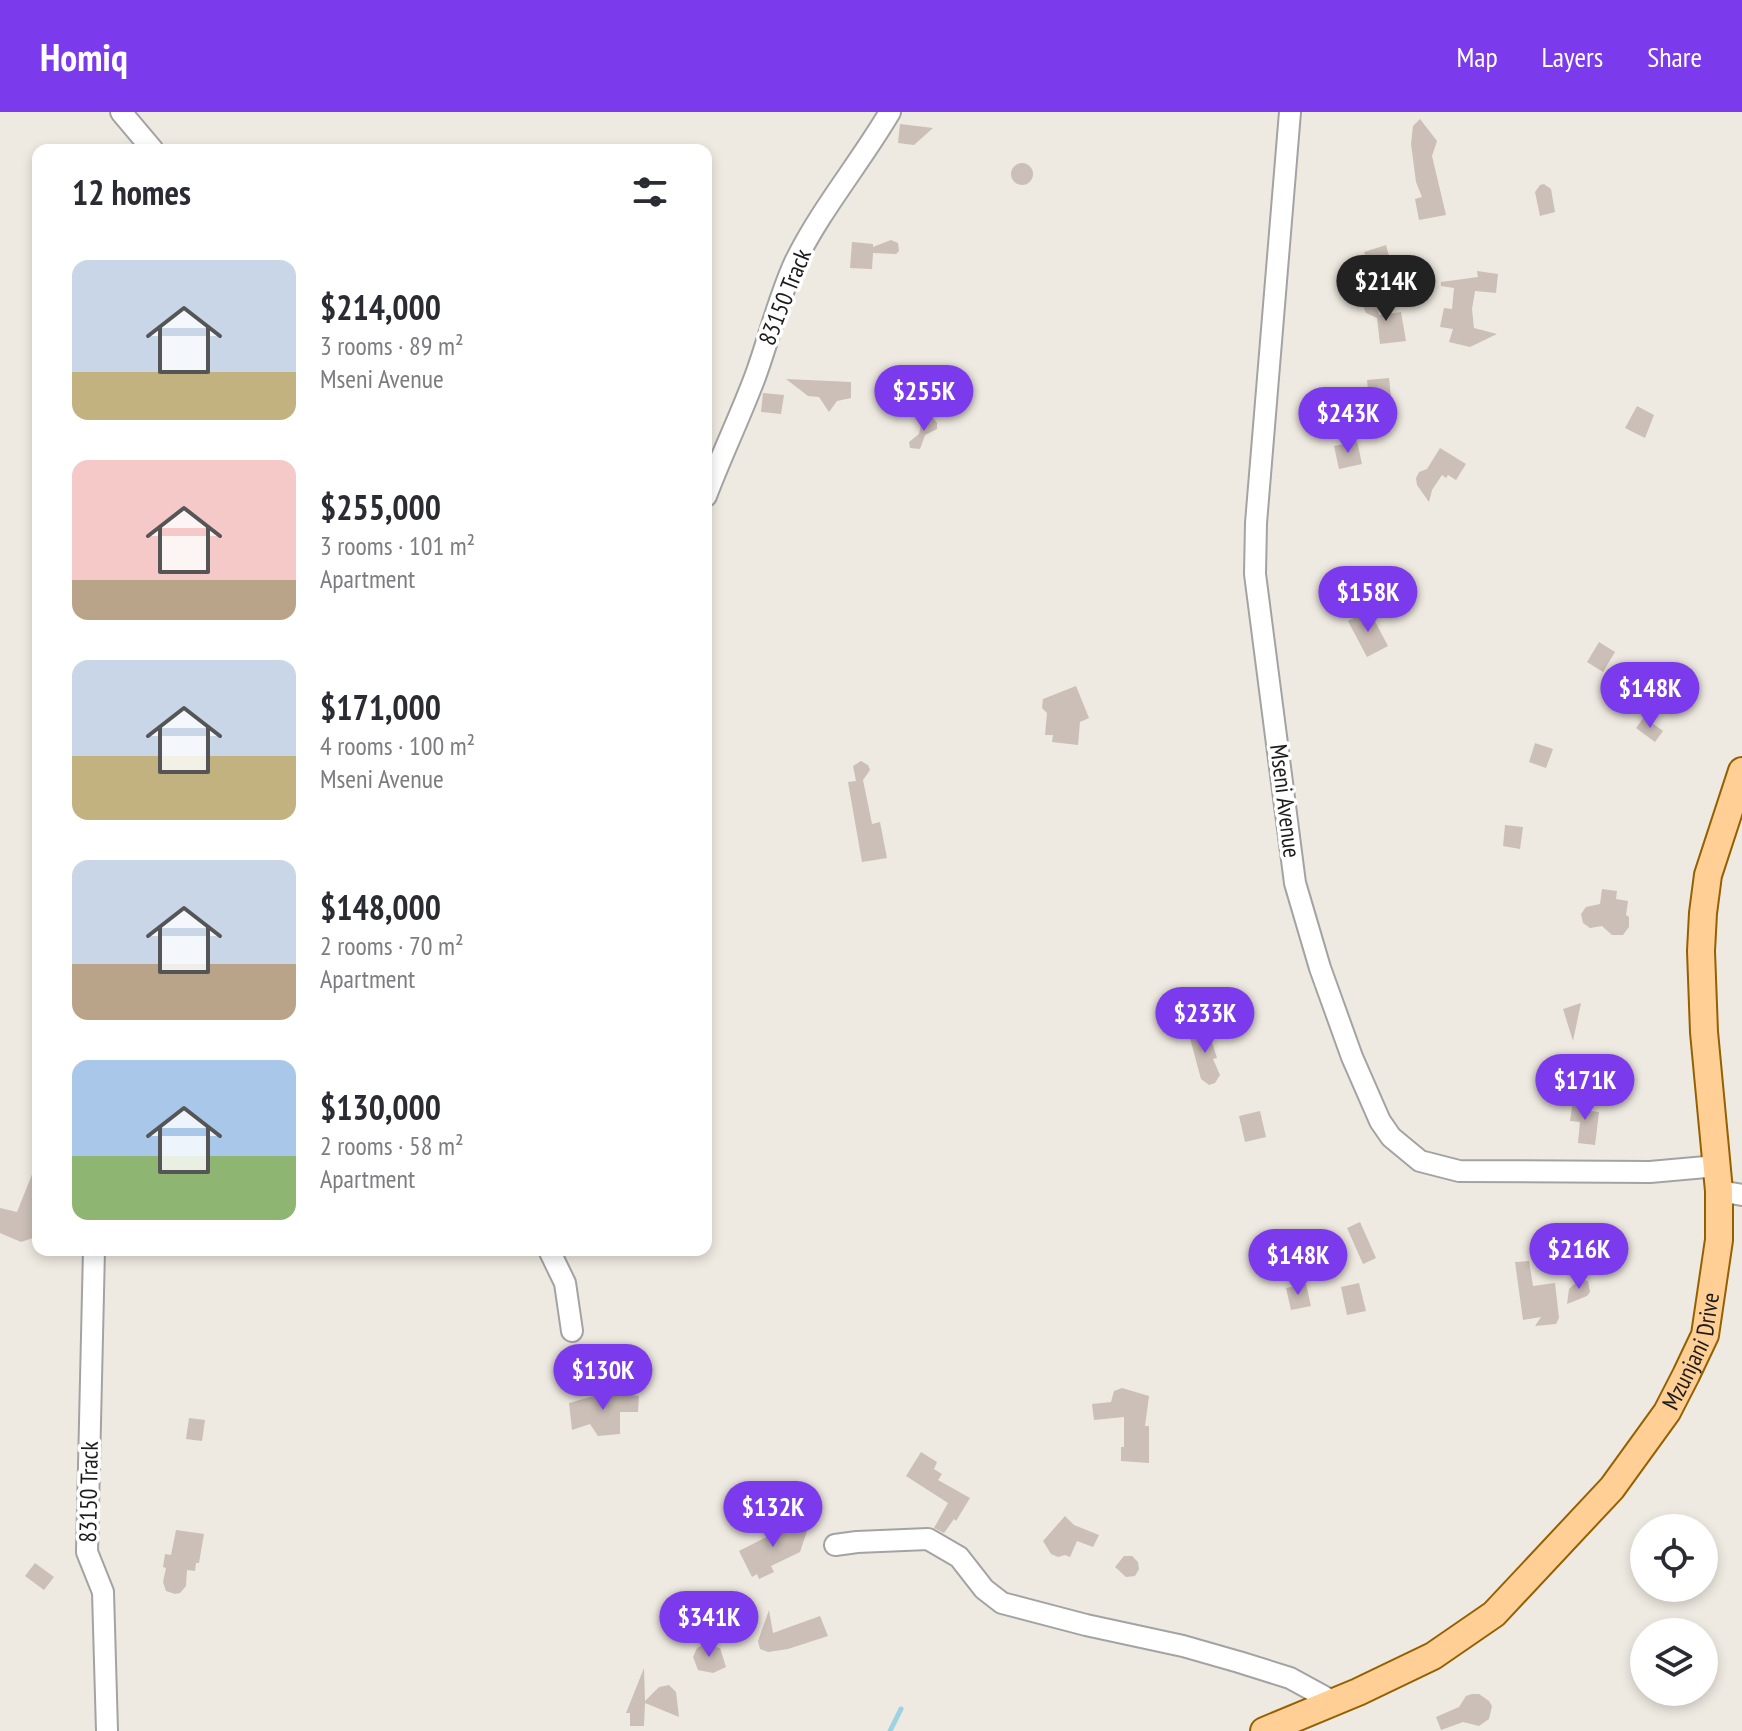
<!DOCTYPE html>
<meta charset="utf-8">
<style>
body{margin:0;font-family:"PT Sans Narrow",sans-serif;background:#f7f7f7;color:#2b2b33;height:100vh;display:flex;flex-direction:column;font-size:30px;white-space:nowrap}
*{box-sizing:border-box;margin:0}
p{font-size:26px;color:#7c7c81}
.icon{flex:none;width:44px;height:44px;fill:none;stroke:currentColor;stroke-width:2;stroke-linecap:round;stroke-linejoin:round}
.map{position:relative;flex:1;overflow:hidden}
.panel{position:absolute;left:32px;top:32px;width:680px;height:1112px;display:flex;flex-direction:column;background:#fff;border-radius:16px;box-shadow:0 4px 12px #0003}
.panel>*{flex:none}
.buttons{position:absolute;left:1630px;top:1402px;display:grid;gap:16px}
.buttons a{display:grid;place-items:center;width:88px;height:88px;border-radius:50%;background:#fff;box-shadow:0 4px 12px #0003;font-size:40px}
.price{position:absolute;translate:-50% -68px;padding:0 18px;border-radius:28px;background:#7c3aed;color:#fff;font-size:26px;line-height:52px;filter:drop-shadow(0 2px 4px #0008)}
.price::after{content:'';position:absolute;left:50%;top:48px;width:24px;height:18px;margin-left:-12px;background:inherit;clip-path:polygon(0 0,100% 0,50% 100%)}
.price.active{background:#222;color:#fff}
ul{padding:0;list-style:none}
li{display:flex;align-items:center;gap:24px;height:200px;padding:0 40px}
li span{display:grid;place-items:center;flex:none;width:224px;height:160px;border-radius:16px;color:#555}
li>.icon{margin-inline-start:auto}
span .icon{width:96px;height:96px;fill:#fffc;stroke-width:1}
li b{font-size:34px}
h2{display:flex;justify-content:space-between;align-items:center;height:96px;padding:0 40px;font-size:34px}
header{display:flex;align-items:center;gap:48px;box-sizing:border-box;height:112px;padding:0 40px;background:#7c3aed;color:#fff}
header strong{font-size:38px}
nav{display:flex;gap:44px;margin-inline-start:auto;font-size:28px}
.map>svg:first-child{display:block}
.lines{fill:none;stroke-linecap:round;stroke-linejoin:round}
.stream{stroke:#9dd3e1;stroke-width:5}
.building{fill:#cbbfb7}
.minor-casing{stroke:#a3a3a3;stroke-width:24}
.major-casing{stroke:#956000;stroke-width:30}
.minor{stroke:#fff;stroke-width:20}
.major{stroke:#ffcf96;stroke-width:26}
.labels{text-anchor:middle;stroke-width:7;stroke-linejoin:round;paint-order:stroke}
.street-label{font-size:24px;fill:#1c1c1c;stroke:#fff}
</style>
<header>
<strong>Homiq</strong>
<nav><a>Map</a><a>Layers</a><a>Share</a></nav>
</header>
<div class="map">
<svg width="1742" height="1619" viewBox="0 0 1742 1619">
<rect width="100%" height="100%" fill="#efeae1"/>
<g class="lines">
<path class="stream" d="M 890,1619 L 901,1597"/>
</g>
<path class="building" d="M 1420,7 L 1437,29 L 1432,44 L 1446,103 L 1419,108 L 1415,87 L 1422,85 L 1416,70 L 1411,32 L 1413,14 Z
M 900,12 L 933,16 L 914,33 L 898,31 Z
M1011 62a11 11 0 1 1 22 0a11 11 0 1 1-22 0Z
M 1544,72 L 1551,77 L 1555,100 L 1540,104 L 1535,80 L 1540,73 Z
M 891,128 L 898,131 L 899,139 L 896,142 L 873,141 L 872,157 L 850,156 L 852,130 L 873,132 L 873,135 Z
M 1386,133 L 1392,155 L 1385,157 L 1391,173 L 1376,179 L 1364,140 Z
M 1477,159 L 1498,162 L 1496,181 L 1475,179 L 1472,197 L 1474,216 L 1497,222 L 1470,235 L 1449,230 L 1453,217 L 1440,215 L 1444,196 L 1452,197 L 1454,176 L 1441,174 L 1441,170 L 1478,165 Z
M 1375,180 L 1379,203 L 1401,200 L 1406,229 L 1380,232 L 1377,206 L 1366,201 L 1363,194 Z
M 1389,266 L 1392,294 L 1370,297 L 1367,268 Z
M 786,267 L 851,270 L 851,286 L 837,289 L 829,300 L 819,285 L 808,284 Z
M 763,281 L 784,283 L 781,302 L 761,300 Z
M 1637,294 L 1654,303 L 1645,326 L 1625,316 Z
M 1379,301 L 1380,314 L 1371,314 L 1372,321 L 1356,322 L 1355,302 Z
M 932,305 L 937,311 L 937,317 L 925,323 L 920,337 L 910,336 L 909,330 L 919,322 L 922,308 Z
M 1357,329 L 1362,352 L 1339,357 L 1334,334 Z
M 1440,336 L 1466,352 L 1456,368 L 1448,363 L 1446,366 L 1442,363 L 1432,378 L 1429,390 L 1417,373 L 1416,366 L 1419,360 L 1427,357 Z
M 1369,498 L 1388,534 L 1367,545 L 1348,509 Z
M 1599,530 L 1615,540 L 1603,560 L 1587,550 Z
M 1076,574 L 1089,606 L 1080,610 L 1078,633 L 1052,630 L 1053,623 L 1045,623 L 1047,601 L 1042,596 L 1043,587 Z
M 1644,605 L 1663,619 L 1655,630 L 1636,616 Z
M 1535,631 L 1553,637 L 1546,656 L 1529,650 Z
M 861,649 L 868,653 L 870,658 L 863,668 L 872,712 L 880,710 L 887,746 L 862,750 L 848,670 L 856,669 L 853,654 Z
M 1505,713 L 1523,715 L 1520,737 L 1503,734 Z
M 1602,777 L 1617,779 L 1616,787 L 1628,789 L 1626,803 L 1629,805 L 1629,815 L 1623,823 L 1612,823 L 1602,814 L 1590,816 L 1583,811 L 1581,802 L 1586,795 L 1600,792 Z
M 1581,891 L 1573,929 L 1563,897 Z
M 1207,914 L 1217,946 L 1213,947 L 1220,963 L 1215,971 L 1209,973 L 1201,967 L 1188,919 Z
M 1573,989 L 1592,991 L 1591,999 L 1599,1000 L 1595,1033 L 1578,1031 L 1580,1010 L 1570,1009 Z
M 1260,999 L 1266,1025 L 1245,1030 L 1239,1004 Z
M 37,1050 L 38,1110 L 33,1126 L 21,1130 L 0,1121 L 0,1096 L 17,1100 Z
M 1360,1110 L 1376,1146 L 1363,1152 L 1347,1116 Z
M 1529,1149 L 1533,1174 L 1555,1171 L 1559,1206 L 1556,1212 L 1535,1214 L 1541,1205 L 1523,1208 L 1515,1150 Z
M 1580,1167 L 1588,1169 L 1590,1180 L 1587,1184 L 1567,1192 L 1569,1177 Z
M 1359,1171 L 1366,1199 L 1347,1203 L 1341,1175 Z
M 1306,1172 L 1311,1194 L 1291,1198 L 1286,1176 Z
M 1122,1276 L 1149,1284 L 1145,1314 L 1149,1314 L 1149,1351 L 1121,1349 L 1121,1335 L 1124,1335 L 1124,1305 L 1094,1308 L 1092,1292 L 1111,1290 L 1114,1279 Z
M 608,1280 L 639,1284 L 638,1300 L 620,1300 L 620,1322 L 598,1324 L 590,1312 L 572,1318 L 569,1291 Z
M 189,1306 L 205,1308 L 202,1329 L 186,1327 Z
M 921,1340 L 937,1350 L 934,1357 L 942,1362 L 938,1368 L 970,1386 L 956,1409 L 954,1407 L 944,1421 L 934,1416 L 948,1391 L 906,1364 Z
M 1065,1404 L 1074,1413 L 1099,1423 L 1093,1435 L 1077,1429 L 1070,1445 L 1065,1443 L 1058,1445 L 1051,1442 L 1043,1429 Z
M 768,1407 L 807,1419 L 800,1440 L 771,1454 L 774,1460 L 759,1467 L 757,1462 L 752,1465 L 739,1439 L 774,1421 Z
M 176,1418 L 204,1422 L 199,1451 L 196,1451 L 195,1459 L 187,1458 L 186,1474 L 180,1481 L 175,1482 L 166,1479 L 163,1470 L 166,1456 L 163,1455 L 165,1442 L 171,1443 Z
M 1124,1444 L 1132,1444 L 1138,1450 L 1139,1457 L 1135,1464 L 1126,1465 L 1115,1455 Z
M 35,1451 L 54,1465 L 44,1478 L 25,1464 Z
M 769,1498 L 773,1521 L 820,1504 L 828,1524 L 788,1537 L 768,1540 L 760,1537 L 758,1529 Z
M 705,1532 L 720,1536 L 726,1555 L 713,1561 L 698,1558 L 693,1545 L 697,1536 Z
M 644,1556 L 645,1589 L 659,1575 L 669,1573 L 676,1580 L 679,1605 L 645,1591 L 644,1614 L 630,1614 L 630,1601 L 626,1601 Z
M 1472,1582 L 1479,1582 L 1489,1589 L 1492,1594 L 1489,1607 L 1479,1614 L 1463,1610 L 1441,1618 L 1436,1605 L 1459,1595 L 1466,1584 Z"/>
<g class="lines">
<defs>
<path id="minor" d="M 121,0 L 153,38
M 1290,0 L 1256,411 L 1255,462 L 1295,771 L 1320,856 L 1352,945 L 1380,1009 L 1391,1025 L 1420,1049 L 1459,1059 L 1650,1060 L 1717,1054
M 706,384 C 721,344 740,305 755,265 C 769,227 778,187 795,150 C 821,97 860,51 890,0
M 1719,1079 L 1742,1083
M 94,1138 L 87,1440 L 103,1480 L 107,1619
M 549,1138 L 565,1171 L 572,1219
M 835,1433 L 857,1430 L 928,1427 L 959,1445 L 984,1477 L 1002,1491 L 1086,1513 L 1183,1534 L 1239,1550 L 1290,1566 L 1334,1590"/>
<g id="major">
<path id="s1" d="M 1264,1619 L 1358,1580 L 1433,1544 L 1494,1502 L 1612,1376 L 1667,1300 L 1686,1263 L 1705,1223 L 1719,1128 L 1719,1079 L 1704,920 L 1701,839 L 1703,801 L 1708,763 L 1742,659"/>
</g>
</defs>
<use href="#minor" class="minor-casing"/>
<use href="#major" class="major-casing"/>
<use href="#minor" class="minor"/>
<use href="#major" class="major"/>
</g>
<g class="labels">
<g class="street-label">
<text transform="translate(785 185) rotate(-68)" y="8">83150 Track</text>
<text transform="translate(1285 689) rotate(83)" y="8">Mseni Avenue</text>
<text dy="8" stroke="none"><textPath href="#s1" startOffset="592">Mzunjani Drive</textPath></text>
<text transform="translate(89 1380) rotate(-89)" y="8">83150 Track</text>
</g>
</g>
</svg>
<div class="buttons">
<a><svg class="icon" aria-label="locate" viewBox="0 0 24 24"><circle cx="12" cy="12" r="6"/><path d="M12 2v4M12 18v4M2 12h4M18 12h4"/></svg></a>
<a><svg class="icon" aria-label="layers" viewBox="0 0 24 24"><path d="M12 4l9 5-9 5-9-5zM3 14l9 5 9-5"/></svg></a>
</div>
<b class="price active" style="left:1386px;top:211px">$214K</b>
<b class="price" style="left:924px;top:321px">$255K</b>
<b class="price" style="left:1348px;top:343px">$243K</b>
<b class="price" style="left:1368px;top:522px">$158K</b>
<b class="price" style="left:1650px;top:618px">$148K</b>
<b class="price" style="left:1205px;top:943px">$233K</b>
<b class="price" style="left:1585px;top:1010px">$171K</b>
<b class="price" style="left:1579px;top:1179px">$216K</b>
<b class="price" style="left:1298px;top:1185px">$148K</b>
<b class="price" style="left:603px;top:1300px">$130K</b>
<b class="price" style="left:773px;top:1437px">$132K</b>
<b class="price" style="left:709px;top:1547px">$341K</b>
<section class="panel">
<h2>12 homes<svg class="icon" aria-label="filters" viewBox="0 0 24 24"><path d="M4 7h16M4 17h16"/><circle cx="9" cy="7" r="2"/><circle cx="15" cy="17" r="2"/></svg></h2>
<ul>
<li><span style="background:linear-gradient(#c9d6e8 70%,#c2b280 0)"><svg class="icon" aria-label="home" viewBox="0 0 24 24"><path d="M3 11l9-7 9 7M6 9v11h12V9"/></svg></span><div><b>$214,000</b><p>3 rooms · 89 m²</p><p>Mseni Avenue</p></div></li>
<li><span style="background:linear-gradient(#f6c9c9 75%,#b9a48a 0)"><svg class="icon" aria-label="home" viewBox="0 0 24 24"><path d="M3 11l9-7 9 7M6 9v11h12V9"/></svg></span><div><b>$255,000</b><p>3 rooms · 101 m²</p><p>Apartment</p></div></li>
<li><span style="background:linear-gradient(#c9d6e8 60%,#c2b280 0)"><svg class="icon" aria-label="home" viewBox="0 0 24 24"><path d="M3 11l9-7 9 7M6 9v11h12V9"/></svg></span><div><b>$171,000</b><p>4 rooms · 100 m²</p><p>Mseni Avenue</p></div></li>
<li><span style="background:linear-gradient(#c9d6e8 65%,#b9a48a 0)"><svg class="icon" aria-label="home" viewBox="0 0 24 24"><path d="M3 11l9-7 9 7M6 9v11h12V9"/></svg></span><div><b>$148,000</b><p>2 rooms · 70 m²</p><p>Apartment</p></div></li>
<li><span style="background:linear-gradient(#a9c7e8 60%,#8fb573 0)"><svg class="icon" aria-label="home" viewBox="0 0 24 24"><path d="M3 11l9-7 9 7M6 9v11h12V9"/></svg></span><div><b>$130,000</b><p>2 rooms · 58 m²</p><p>Apartment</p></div></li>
</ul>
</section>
</div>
